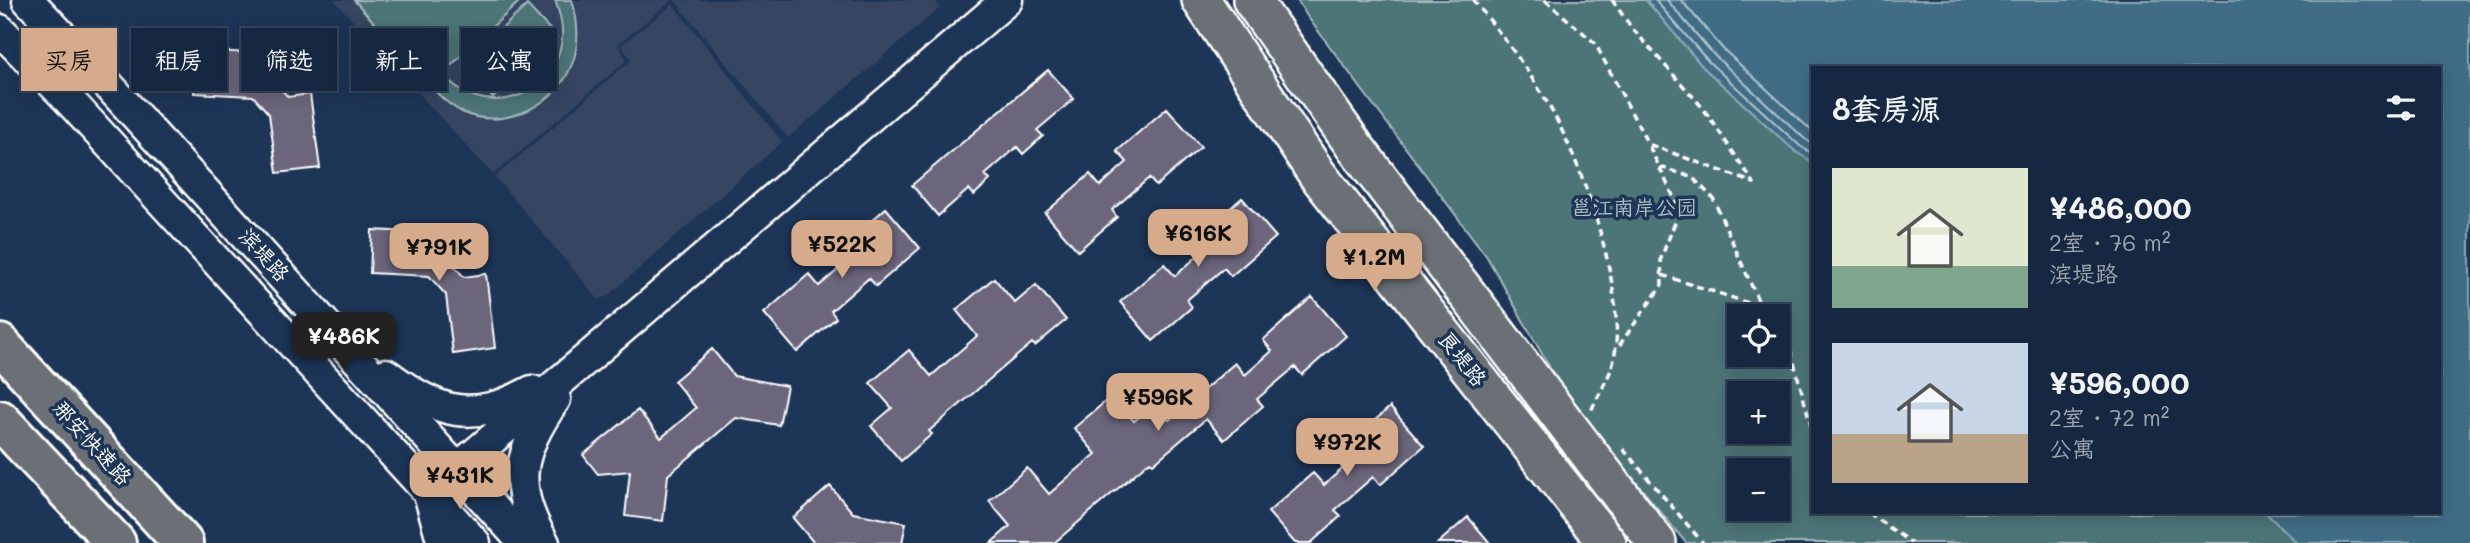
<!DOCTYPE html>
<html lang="zh">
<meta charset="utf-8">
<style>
body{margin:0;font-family:Mali,"LXGW WenKai TC",sans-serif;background:#1f3048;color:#f1f3f6;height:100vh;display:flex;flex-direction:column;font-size:26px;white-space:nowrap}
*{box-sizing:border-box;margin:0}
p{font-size:23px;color:#9ea6b1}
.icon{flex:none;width:38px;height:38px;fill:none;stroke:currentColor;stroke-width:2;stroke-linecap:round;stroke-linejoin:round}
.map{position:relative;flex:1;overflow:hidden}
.details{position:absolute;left:1811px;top:66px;width:630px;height:448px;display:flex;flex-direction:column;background:#162841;border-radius:0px;box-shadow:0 4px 18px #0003,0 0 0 2px #35445a}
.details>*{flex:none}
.top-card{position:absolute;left:21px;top:28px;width:665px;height:63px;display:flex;gap:14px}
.tools{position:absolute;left:1727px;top:304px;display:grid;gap:14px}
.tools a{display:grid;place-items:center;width:63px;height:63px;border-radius:0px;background:#162841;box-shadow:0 4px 18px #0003,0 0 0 2px #35445a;font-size:35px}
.price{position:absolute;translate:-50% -60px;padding:0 16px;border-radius:14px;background:#d6ab8b;color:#111;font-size:23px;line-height:46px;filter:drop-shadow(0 2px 4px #0008)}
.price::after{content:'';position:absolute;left:50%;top:42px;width:21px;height:16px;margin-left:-10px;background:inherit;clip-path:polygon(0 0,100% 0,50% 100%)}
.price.on{background:#222;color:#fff}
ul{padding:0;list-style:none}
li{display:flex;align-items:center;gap:21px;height:175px;padding:0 21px}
li span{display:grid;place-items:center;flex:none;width:196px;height:140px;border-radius:0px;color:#555}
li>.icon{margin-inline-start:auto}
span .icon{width:84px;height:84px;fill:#fffc;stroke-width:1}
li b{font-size:30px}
h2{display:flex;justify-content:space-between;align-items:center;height:84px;padding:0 21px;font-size:30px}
.tag{padding:0 24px;border-radius:0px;background:#162841;box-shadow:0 4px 18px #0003,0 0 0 2px #35445a;font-size:24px;line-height:63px}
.tag.on{background:#d6ab8b;color:#111}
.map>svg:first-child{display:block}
.built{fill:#354462}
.green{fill:#4e7578;stroke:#a6babc;stroke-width:2;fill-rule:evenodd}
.water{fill:#416d85;stroke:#8da7b6;stroke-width:2}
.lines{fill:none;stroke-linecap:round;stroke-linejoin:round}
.shore{stroke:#b3c5ce;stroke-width:2}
.building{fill:#6c667b;stroke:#fff;stroke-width:2}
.minor-casing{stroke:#fff;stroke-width:35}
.major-casing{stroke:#fff;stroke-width:42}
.highway-casing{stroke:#fff;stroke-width:44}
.path{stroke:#fff;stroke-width:3.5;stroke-dasharray:7 5;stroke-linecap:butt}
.minor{stroke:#1d3557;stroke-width:30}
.major{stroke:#6a7074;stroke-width:37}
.highway{stroke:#6a7074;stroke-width:38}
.labels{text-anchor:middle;stroke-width:7;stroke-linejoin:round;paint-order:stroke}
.park-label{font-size:21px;fill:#afc1c2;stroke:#1d3557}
.street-label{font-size:21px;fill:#fff;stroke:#1d3557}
</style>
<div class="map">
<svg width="2470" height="543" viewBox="0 0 2470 543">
<rect width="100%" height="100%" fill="#1d3557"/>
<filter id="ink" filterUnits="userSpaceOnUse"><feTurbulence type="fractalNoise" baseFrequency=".0143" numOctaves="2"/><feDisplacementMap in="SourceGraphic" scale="14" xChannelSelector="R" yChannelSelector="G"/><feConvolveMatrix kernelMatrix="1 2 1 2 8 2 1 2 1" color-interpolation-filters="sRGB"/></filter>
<g filter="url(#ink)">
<path class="built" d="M 334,0 L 673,0 L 618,44 L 627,60 L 493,175 Z
M 674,0 L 935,0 L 940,8 L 788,138 Z
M 673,4 L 782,142 L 607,297 L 598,299 L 495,177 L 631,60 L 621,45 Z"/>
<path class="green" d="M 354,0 L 521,0 L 444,72 L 412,39 C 429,59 450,89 476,97 C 517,110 559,79 562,37 C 563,24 559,12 555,0 L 572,0 C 579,24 580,51 568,73 C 550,109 498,130 462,112 C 441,101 426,81 411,64 C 392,43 373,21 354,0 Z
M 1297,0 L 1646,0 L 1703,67 L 1796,152 L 1813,162 L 1813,513 L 2266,513 L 2297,543 L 1686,543 L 1567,398 L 1487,257 L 1307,16 ZM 1740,317 L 1778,317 L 1778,355 L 1740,355 ZM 1740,394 L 1778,394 L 1778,432 L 1740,432 ZM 1740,471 L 1778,471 L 1778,509 L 1740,509 Z
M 527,5 L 557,37 L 493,98 L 462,66 Z"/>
<path class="water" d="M 1646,0 L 2470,0 L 2470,543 L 2297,543 L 2266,513 L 2440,513 L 2440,68 L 1813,68 L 1813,162 L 1796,152 L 1703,67 Z"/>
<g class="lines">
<path class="shore" d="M 1655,0 L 1709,62 L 1800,146 L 1813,154
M 1667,0 L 1715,56 L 1805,139 L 1813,144
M 1681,0 L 1723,49 L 1813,132"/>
</g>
<path class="building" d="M 196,50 L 270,54 L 269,76 L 288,97 L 310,94 L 320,168 L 277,173 L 269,114 L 253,96 L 194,93 Z
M 1048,70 L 1074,99 L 1037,130 L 1043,136 L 1023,154 L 1017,147 L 985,175 L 990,180 L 974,195 L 969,189 L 938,216 L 912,185 Z
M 1167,108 L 1201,147 L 1156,186 L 1149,178 L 1112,210 L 1117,217 L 1078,251 L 1045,213 L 1090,174 L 1100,186 L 1127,162 L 1117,151 Z
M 1242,198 L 1276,237 L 1231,276 L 1224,268 L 1187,300 L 1192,307 L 1153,341 L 1120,302 L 1164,264 L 1175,276 L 1202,252 L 1192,241 Z
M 886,208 L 920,248 L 876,286 L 869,278 L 831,311 L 836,318 L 797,352 L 764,313 L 809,274 L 819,286 L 846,263 L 836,252 Z
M 372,230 L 446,234 L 445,256 L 464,277 L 486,274 L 495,348 L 453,354 L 446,295 L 429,276 L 370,273 Z
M 994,278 L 1015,303 L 1036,285 L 1066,320 L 1035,346 L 1032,343 L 929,431 L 932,434 L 901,461 L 871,426 L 892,408 L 870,383 L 909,350 L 931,376 L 977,336 L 956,310 Z
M 1312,297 L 1346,336 L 1302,375 L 1295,367 L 1257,399 L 1263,406 L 1224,440 L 1206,419 L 1153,464 L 1150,461 L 1054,543 L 991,543 L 1010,526 L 989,501 L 1027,468 L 1049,494 L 1072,474 L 1096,454 L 1074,428 L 1112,396 L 1134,421 L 1155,403 L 1169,420 L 1235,363 L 1245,375 L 1272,351 L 1263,340 Z
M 712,349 L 734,376 L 787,386 L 779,425 L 736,418 L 668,475 L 663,521 L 625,516 L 630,471 L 598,474 L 583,455 L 638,410 L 661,438 L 696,408 L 674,381 Z
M 1390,407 L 1424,446 L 1380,485 L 1373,477 L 1335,510 L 1341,516 L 1311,543 L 1295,543 L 1268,512 L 1313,473 L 1324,485 L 1351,461 L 1341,450 Z
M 830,486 L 853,513 L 906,523 L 902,543 L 814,543 L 793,518 Z
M 1468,517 L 1490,543 L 1438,543 Z"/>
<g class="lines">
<defs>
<path id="minor" d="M 28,0 L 100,76 L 524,543
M 0,30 L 68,99 L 475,543
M 386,374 C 440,414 471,424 532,391
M 429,493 L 1007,0
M 430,497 L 443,543
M 544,543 C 509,485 519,452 555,399"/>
<path id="major" d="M 1201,0 L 1317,174 L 1607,543
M 1252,0 L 1355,147 L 1657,543"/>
<path id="highway" d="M 0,344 L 183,543
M 0,420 L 116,543"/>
</defs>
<use href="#minor" class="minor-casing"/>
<use href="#major" class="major-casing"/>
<use href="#highway" class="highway-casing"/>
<path class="path" d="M 1473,0 C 1497,28 1527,68 1545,99 C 1581,158 1625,284 1615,353 C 1612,375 1600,391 1591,411
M 1545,0 L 1595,43 L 1648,144
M 1612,0 L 1631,27 L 1703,108 L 1754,183 L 1648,144 L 1680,210 L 1661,258 L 1662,285 L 1616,350
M 1660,167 L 1692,177 L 1713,198 L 1761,307
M 1662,275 L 1761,307 L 1768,317
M 1778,331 L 1790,348 L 1813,433
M 1623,449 L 1703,543
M 1869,513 L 1911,543"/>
<use href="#minor" class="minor"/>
<use href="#major" class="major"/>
<use href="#highway" class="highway"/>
</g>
</g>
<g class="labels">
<g class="park-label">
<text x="1634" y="215">邕江南岸公园</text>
</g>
<g class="street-label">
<text transform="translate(264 255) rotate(48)" y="7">滨堤路</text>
<text transform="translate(1462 359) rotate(52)" y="7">良堤路</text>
<text transform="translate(92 443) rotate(48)" y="7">那安快速路</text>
</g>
</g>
</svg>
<div class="tools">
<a><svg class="icon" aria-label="locate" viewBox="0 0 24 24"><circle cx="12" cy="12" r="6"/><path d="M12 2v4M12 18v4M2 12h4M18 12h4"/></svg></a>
<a>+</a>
<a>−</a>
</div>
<b class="price" style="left:1198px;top:269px">¥616K</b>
<b class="price" style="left:842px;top:280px">¥522K</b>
<b class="price" style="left:439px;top:283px">¥791K</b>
<b class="price" style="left:1374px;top:293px">¥1.2M</b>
<b class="price on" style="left:344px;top:372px">¥486K</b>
<b class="price" style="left:1158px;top:433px">¥596K</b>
<b class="price" style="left:1347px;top:478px">¥972K</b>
<b class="price" style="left:460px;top:511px">¥431K</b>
<div class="top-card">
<a class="tag on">买房</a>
<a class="tag">租房</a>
<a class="tag">筛选</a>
<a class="tag">新上</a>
<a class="tag">公寓</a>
</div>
<section class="details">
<h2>8套房源<svg class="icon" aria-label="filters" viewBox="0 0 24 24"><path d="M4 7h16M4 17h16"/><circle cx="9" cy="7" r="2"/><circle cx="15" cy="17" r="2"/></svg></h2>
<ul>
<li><span style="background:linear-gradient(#dfe7d0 70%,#7fa58c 0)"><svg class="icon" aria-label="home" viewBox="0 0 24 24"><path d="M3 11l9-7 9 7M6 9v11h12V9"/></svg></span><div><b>¥486,000</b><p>2室 · 76 m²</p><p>滨堤路</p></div></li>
<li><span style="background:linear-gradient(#c9d6e8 65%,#b9a48a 0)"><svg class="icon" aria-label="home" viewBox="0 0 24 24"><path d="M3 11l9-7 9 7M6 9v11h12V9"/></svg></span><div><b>¥596,000</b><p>2室 · 72 m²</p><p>公寓</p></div></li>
</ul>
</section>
</div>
